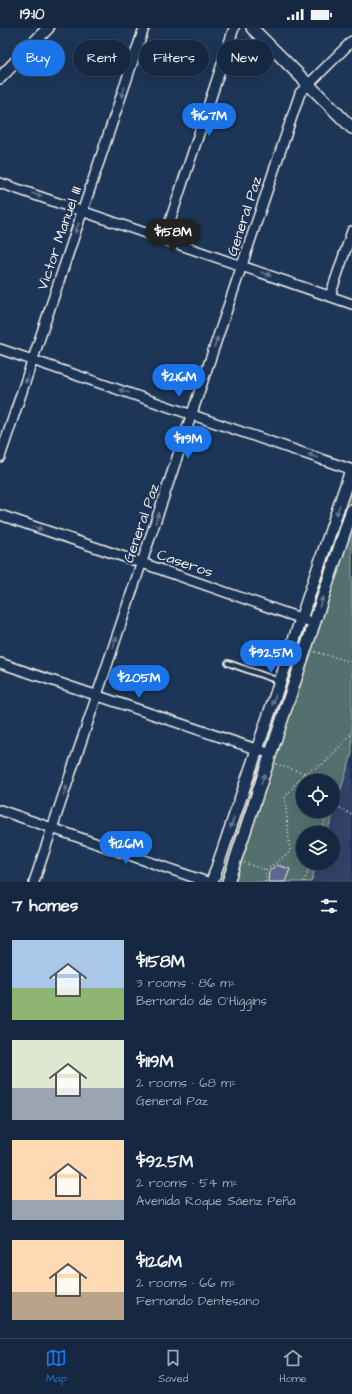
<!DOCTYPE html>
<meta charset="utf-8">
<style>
body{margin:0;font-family:"Architects Daughter",sans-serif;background:#23344c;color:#f1f3f6;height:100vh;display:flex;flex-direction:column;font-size:15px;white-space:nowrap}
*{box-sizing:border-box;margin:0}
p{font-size:13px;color:#9ea6b1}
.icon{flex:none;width:22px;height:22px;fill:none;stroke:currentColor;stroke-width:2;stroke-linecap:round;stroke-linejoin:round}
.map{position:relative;height:854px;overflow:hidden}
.sheet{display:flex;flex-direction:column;background:#162841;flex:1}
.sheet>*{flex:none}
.top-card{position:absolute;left:12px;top:12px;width:328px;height:36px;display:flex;gap:8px}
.tools{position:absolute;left:296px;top:746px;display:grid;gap:8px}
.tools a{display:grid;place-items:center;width:44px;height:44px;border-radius:50%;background:#162841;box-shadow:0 4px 16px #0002,0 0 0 1px #35445a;font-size:20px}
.price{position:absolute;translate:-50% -34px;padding:0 9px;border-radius:14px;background:#1a73e8;color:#fff;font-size:13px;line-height:26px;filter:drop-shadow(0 1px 2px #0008)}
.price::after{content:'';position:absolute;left:50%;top:24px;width:12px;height:9px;margin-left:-6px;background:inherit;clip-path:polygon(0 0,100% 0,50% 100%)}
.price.current{background:#222;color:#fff}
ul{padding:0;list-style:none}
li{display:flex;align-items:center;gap:12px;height:100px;padding:0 12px}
li span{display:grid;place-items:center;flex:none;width:112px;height:80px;border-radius:0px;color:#555}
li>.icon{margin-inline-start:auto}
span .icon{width:48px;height:48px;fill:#fffc;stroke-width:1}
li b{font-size:17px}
h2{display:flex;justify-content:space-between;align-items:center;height:48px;padding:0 12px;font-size:17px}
.tag{padding:0 14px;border-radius:18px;background:#162841;box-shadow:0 4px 16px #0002,0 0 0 1px #35445a;font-size:14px;line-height:36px}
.tag.current{background:#1a73e8;color:#fff}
.status{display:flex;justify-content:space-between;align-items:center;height:28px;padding:0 20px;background:#162841;direction:ltr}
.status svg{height:11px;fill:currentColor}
.tabs{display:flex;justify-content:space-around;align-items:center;height:56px;border-top:1px solid #35445a;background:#162841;font-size:11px;color:#9ea6b1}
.tabs a{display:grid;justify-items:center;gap:2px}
.tabs .current{color:#1a73e8}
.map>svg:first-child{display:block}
.built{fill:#314367}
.green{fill:#53706e;stroke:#a4b0ab;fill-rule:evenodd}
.building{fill:#5f658c;stroke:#f4f1e8}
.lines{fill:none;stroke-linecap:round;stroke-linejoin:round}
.service-casing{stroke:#f4f1e8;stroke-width:8}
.minor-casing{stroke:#f4f1e8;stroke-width:12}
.tertiary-casing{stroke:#f4f1e8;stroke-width:14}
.path{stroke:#f4f1e8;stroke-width:1.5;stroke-dasharray:1 3;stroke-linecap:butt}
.service{stroke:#1d3557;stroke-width:4.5}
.minor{stroke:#1d3557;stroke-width:9}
.tertiary{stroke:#1d3557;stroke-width:11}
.oneway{fill:#68778a}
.labels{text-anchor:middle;stroke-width:4;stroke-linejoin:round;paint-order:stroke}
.street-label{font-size:15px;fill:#f4f1e8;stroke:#1d3557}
</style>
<div class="status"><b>19:10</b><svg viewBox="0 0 49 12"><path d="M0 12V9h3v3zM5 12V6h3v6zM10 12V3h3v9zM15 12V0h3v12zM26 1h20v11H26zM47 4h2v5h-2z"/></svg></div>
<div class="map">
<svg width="352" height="854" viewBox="0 0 352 854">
<rect width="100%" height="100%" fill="#1d3557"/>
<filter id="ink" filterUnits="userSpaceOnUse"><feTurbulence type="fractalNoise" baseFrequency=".025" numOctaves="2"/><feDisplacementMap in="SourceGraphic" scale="8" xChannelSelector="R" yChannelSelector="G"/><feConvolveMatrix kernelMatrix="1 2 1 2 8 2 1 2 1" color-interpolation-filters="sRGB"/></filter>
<g filter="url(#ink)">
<path class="built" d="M 352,726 L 352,854 L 311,854 L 317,835 L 333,835 L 333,805 L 327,805 Z"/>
<path class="green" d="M 352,452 L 352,474 L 315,587 L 309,584 Z
M 352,495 L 352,726 L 327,805 L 303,805 L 303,835 L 317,835 L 311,854 L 235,854 L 274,731 ZM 303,753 L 333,753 L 333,783 L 303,783 Z
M 303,599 L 311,602 L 273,715 L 266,712 Z
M 257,735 L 265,738 L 225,851 L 218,849 Z"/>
<path class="building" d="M 277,837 L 290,841 L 285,854 L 268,854 L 269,843 Z"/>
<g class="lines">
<defs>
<path id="service" d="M 228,635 L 279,653"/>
<path id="minor" d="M 0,155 L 352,276
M 164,211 L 234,0
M 330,268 L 352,203
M 0,321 L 350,441
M 0,429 L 144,0
M 0,487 L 142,535 L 314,595
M 0,635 L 271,726
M 0,782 L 207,854
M 34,854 L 300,65 L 352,13"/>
<path id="tertiary" d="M 252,0 L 352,100
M 0,50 L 48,0
M 212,854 C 259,718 304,581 350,445
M 228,854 L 352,482"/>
</defs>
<use href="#service" class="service-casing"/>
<use href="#minor" class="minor-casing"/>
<use href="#tertiary" class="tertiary-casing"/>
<path class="path" d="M 315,624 L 352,634
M 276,736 L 304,745 L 311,753
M 333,776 L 352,787
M 321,805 L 328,783
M 244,835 L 266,842
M 265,854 L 266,842 L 290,824 L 285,769 L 304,745 L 325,735 L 352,705
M 304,854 L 311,835"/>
<use href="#service" class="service"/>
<use href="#minor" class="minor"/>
<use href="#tertiary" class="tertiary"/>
</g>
<defs><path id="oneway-solid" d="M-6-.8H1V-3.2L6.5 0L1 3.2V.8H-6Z"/></defs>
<g class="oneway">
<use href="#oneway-solid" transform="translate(123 64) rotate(108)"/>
<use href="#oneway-solid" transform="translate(37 167) rotate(19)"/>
<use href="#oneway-solid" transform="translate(77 200) rotate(109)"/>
<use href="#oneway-solid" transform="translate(266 246) rotate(19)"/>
<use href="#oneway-solid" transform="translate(216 314) rotate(-71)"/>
<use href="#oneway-solid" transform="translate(27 350) rotate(108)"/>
<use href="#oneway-solid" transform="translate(124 363) rotate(-161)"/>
<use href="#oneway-solid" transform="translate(313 428) rotate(-161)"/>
<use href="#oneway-solid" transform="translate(338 482) rotate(109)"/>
<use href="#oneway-solid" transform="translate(157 490) rotate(-72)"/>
<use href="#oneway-solid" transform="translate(37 500) rotate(18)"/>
<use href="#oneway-solid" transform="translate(321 574) rotate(-71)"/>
<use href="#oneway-solid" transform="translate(115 614) rotate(-71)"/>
<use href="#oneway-solid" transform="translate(274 672) rotate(108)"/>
<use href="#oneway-solid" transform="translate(263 751) rotate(-71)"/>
<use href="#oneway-solid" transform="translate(65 763) rotate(-72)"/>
<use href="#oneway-solid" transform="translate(232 795) rotate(109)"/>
</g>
</g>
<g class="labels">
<g class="street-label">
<text transform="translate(244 188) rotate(-72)" y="5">General Paz</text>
<text transform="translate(59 210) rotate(-71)" y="5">Victor Manuel III</text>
<text transform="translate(141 495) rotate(-71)" y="5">General Paz</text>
<text transform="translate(185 535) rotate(19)" y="5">Caseros</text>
</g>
</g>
</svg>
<div class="tools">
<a><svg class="icon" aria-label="locate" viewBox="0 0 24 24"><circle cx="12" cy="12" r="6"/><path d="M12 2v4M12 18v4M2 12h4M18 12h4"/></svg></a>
<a><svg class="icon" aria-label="layers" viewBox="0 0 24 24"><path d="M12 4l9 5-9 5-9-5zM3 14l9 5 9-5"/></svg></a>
</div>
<b class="price" style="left:209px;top:109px">$167M</b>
<b class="price current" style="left:173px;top:225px">$158M</b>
<b class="price" style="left:179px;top:370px">$216M</b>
<b class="price" style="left:188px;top:432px">$119M</b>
<b class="price" style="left:271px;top:646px">$92.5M</b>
<b class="price" style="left:139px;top:671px">$205M</b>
<b class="price" style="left:126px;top:837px">$126M</b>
<div class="top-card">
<a class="tag current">Buy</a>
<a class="tag">Rent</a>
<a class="tag">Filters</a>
<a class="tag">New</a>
</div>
</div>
<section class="sheet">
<h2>7 homes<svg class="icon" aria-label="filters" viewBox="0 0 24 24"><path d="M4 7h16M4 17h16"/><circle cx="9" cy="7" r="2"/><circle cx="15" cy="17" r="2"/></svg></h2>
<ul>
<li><span style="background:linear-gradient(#a9c7e8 60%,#8fb573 0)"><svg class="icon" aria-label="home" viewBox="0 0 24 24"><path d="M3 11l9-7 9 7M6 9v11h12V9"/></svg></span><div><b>$158M</b><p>3 rooms · 86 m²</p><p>Bernardo de O'Higgins</p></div></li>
<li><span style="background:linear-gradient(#dfe7d0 60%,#9aa5b1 0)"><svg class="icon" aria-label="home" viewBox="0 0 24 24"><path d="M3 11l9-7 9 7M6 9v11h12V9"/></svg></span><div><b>$119M</b><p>2 rooms · 68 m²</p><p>General Paz</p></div></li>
<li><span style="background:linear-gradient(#ffd9b3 75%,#9aa5b1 0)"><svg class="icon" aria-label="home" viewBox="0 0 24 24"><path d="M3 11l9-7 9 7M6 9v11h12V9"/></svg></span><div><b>$92.5M</b><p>2 rooms · 54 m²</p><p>Avenida Roque Sáenz Peña</p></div></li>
<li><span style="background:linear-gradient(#ffd9b3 65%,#b9a48a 0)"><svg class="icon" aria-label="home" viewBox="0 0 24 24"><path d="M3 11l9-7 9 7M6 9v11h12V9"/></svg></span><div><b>$126M</b><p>2 rooms · 66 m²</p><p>Fernando Dentesano</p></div></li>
</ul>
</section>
<nav class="tabs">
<a class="current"><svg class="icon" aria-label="map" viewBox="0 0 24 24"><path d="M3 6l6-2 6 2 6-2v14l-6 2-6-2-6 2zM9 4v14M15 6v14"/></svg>Map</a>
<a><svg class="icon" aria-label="saved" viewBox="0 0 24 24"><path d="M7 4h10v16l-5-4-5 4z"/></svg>Saved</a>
<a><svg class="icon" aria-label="home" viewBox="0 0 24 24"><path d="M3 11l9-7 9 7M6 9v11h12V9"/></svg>Home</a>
</nav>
